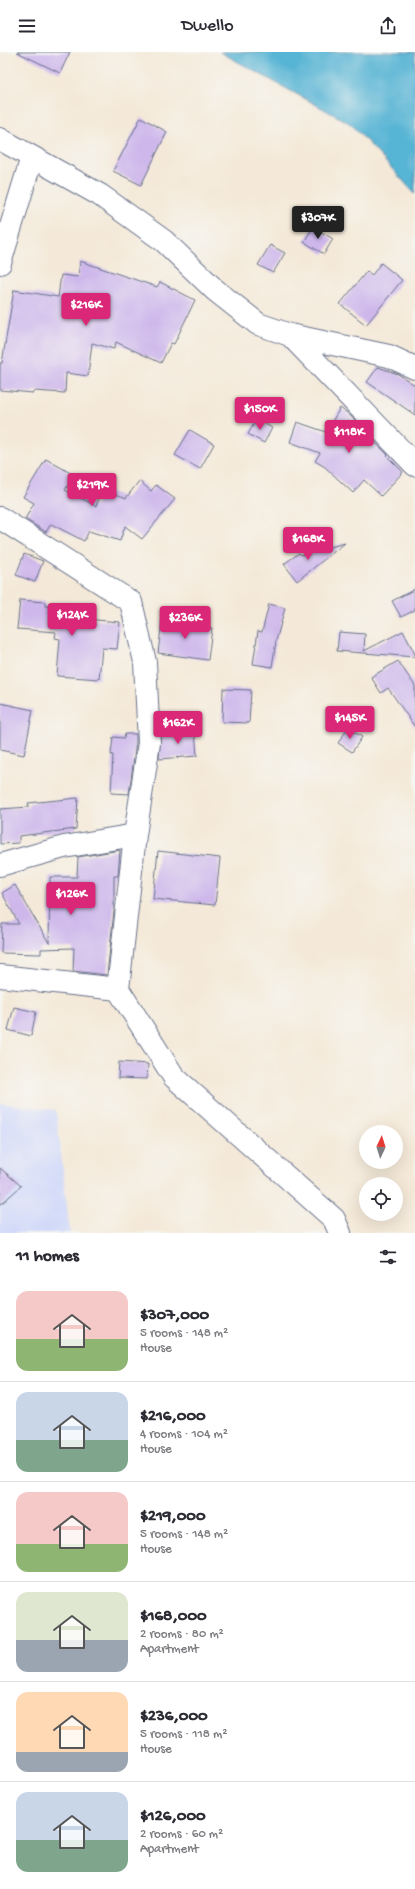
<!DOCTYPE html>
<meta charset="utf-8">
<style>
body{margin:0;font-family:"Gochi Hand",sans-serif;background:#f7f7f7;color:#2b2b33;height:100vh;display:flex;flex-direction:column;font-size:15px;white-space:nowrap}
*{box-sizing:border-box;margin:0}
p{font-size:13px;color:#7c7c81}
.icon{flex:none;width:22px;height:22px;fill:none;stroke:currentColor;stroke-width:2;stroke-linecap:round;stroke-linejoin:round}
.map{position:relative;height:1181px;overflow:hidden}
.drawer{display:flex;flex-direction:column;background:#fff;flex:1}
.drawer>*{flex:none}
.needle{width:26px;rotate:4deg}
.buttons{position:absolute;left:359px;top:1073px;display:grid;gap:8px}
.buttons a{display:grid;place-items:center;width:44px;height:44px;border-radius:50%;background:#fff;box-shadow:0 4px 16px #0002;font-size:20px}
.price{position:absolute;translate:-50% -34px;padding:0 9px;border-radius:4px;background:#db2777;color:#fff;font-size:13px;line-height:26px;filter:drop-shadow(0 1px 2px #0008)}
.price::after{content:'';position:absolute;left:50%;top:24px;width:12px;height:9px;margin-left:-6px;background:inherit;clip-path:polygon(0 0,100% 0,50% 100%)}
.price.current{background:#222;color:#fff}
ul{padding:0;list-style:none}
li{display:flex;align-items:center;gap:12px;height:100px;padding:0 16px}
li+li{border-top:1px solid #e1e1e2}
li span{display:grid;place-items:center;flex:none;width:112px;height:80px;border-radius:12px;color:#555}
li>.icon{margin-inline-start:auto}
span .icon{width:48px;height:48px;fill:#fffc;stroke-width:1}
li b{font-size:17px}
h2{display:flex;justify-content:space-between;align-items:center;height:48px;padding:0 16px;font-size:17px}
header{display:flex;justify-content:space-between;align-items:center;height:52px;padding:0 16px;background:#fff;font-size:18px;font-weight:600}
.map>svg:first-child{display:block}
.built{fill:#d1d9f9}
.water{fill:#56b4d4;stroke:#387299}
.building{fill:#ceb7eb}
.lines{fill:none;stroke-linecap:round;stroke-linejoin:round}
.minor-casing{stroke:#677089;stroke-width:24}
.minor{stroke:#fff;stroke-width:22}
</style>
<header><svg class="icon" aria-label="menu" viewBox="0 0 24 24"><path d="M4 6h16M4 12h16M4 18h16"/></svg>Dwello<svg class="icon" aria-label="share" viewBox="0 0 24 24"><path d="M12 15V3M7 8l5-5 5 5M5 13v7h14v-7"/></svg></header>
<div class="map">
<svg width="415" height="1181" viewBox="0 0 415 1181">
<rect width="100%" height="100%" fill="#f6f6f2"/>
<filter id="ink" filterUnits="userSpaceOnUse"><feTurbulence type="fractalNoise" baseFrequency=".025" numOctaves="2"/><feDisplacementMap in="SourceGraphic" scale="8" xChannelSelector="R" yChannelSelector="G"/><feConvolveMatrix kernelMatrix="1 2 1 2 8 2 1 2 1" color-interpolation-filters="sRGB"/></filter>
<filter id="wash" filterUnits="userSpaceOnUse"><feTurbulence type="fractalNoise" baseFrequency=".012" numOctaves="4" result="noise"/><feDisplacementMap in="SourceGraphic" scale="16" xChannelSelector="R" yChannelSelector="G"/><feGaussianBlur stdDeviation="0.9" result="paint"/><feColorMatrix in="noise" values="0 0 0 0 0 0 0 0 0 0 0 0 0 0 0 0 0 1.4 0 .05"/><feComposite in="paint" operator="in"/></filter>
<g filter="url(#wash)">
<rect width="100%" height="100%" fill="#f4e9d8"/>
<path class="built" d="M 0,1051 L 56,1058 L 70,1181 L 0,1181 Z"/>
<path class="water" d="M 220,0 L 415,0 L 415,142 L 351,72 Z"/>
<g id="blocks">
<path class="building" d="M 17,0 L 70,0 L 60,21 Z
M 141,65 L 167,80 L 141,133 L 113,119 Z
M 313,175 L 333,187 L 324,202 L 304,190 Z
M 270,193 L 285,201 L 273,221 L 258,213 Z
M 80,209 L 157,235 L 160,230 L 195,248 L 174,292 L 171,291 L 161,311 L 116,290 L 114,297 L 92,291 L 88,324 L 66,321 L 65,341 L 33,339 L 33,341 L 0,338 L 0,311 L 2,311 L 14,238 L 58,245 L 61,223 L 78,225 Z
M 381,211 L 402,228 L 366,273 L 340,252 L 367,219 L 372,223 Z
M 378,315 L 398,322 L 415,333 L 415,363 L 367,330 Z
M 340,356 L 346,360 L 356,369 L 354,371 L 382,397 L 388,403 L 387,404 L 403,420 L 381,444 L 364,428 L 353,441 L 325,415 L 315,409 L 320,401 L 290,390 L 297,370 L 326,380 Z
M 257,367 L 272,376 L 264,391 L 248,382 Z
M 190,378 L 214,392 L 200,417 L 175,403 Z
M 46,407 L 74,423 L 65,438 L 96,454 L 103,437 L 126,446 L 139,429 L 151,439 L 156,433 L 175,447 L 142,487 L 125,474 L 120,489 L 89,479 L 84,489 L 51,472 L 46,480 L 25,467 L 34,451 L 23,445 Z
M 345,491 L 297,529 L 284,512 L 299,501 L 301,503 Z
M 24,502 L 43,509 L 35,530 L 16,523 Z
M 415,537 L 415,558 L 401,565 L 392,549 Z
M 20,548 L 45,550 L 45,554 L 85,559 L 84,567 L 120,570 L 117,597 L 102,596 L 99,627 L 57,624 L 60,587 L 55,586 L 56,580 L 17,577 Z
M 269,552 L 285,556 L 276,589 L 272,615 L 253,612 L 258,579 L 262,580 Z
M 162,569 L 212,576 L 208,608 L 158,601 Z
M 403,579 L 415,602 L 415,605 L 337,599 L 339,580 L 365,582 L 364,599 Z
M 398,609 L 415,634 L 415,675 L 388,636 L 381,641 L 371,625 Z
M 223,637 L 251,638 L 249,671 L 222,670 Z
M 0,651 L 33,658 L 24,703 L 0,698 Z
M 348,676 L 362,685 L 352,700 L 338,691 Z
M 195,678 L 197,704 L 159,707 L 161,680 Z
M 125,682 L 136,682 L 136,690 L 129,742 L 111,741 L 113,703 L 111,703 L 113,685 L 124,686 Z
M 78,746 L 76,777 L 19,784 L 19,791 L 0,792 L 0,757 L 29,755 L 28,751 Z
M 120,798 L 118,824 L 114,824 L 114,859 L 107,923 L 73,919 L 74,896 L 41,897 L 41,902 L 1,901 L 2,872 L 19,872 L 2,841 L 15,833 L 49,891 L 50,825 L 77,825 L 78,805 Z
M 158,799 L 220,806 L 215,853 L 153,847 Z
M 14,955 L 36,960 L 31,984 L 8,978 Z
M 119,1010 L 148,1012 L 147,1027 L 118,1026 Z
M 0,1116 L 21,1134 L 0,1153 Z"/>
</g>
</g>
<g filter="url(#ink)">
<use href="#blocks" fill-opacity="0" stroke="#677089" stroke-width="1"/>
<g class="lines">
<defs>
<path id="minor" d="M 0,87 L 100,143 L 164,189 L 215,238 L 258,272 L 290,283 L 415,413
M 0,211 L 32,105
M 290,283 L 389,304 L 415,316
M 0,466 L 131,550 L 145,610 L 149,691 L 135,783 L 118,937 L 174,1025 L 334,1167 L 340,1181
M 0,813 L 64,795 L 135,783
M 0,924 L 118,937"/>
</defs>
<use href="#minor" class="minor-casing"/>
<use href="#minor" class="minor"/>
</g>
</g>
</svg>
<div class="buttons">
<a><svg class="needle" viewBox="-14 -14 28 28"><path d="M0-13l5 13h-10z" fill="#e53935"/><path d="M0 13l5-13h-10z" fill="#7c7c81"/></svg></a>
<a><svg class="icon" aria-label="locate" viewBox="0 0 24 24"><circle cx="12" cy="12" r="6"/><path d="M12 2v4M12 18v4M2 12h4M18 12h4"/></svg></a>
</div>
<b class="price current" style="left:318px;top:188px">$307K</b>
<b class="price" style="left:86px;top:275px">$216K</b>
<b class="price" style="left:260px;top:379px">$150K</b>
<b class="price" style="left:349px;top:402px">$118K</b>
<b class="price" style="left:92px;top:455px">$219K</b>
<b class="price" style="left:308px;top:509px">$168K</b>
<b class="price" style="left:72px;top:585px">$124K</b>
<b class="price" style="left:185px;top:588px">$236K</b>
<b class="price" style="left:350px;top:688px">$145K</b>
<b class="price" style="left:178px;top:693px">$162K</b>
<b class="price" style="left:71px;top:864px">$126K</b>
</div>
<section class="drawer">
<h2>11 homes<svg class="icon" aria-label="filters" viewBox="0 0 24 24"><path d="M4 7h16M4 17h16"/><circle cx="9" cy="7" r="2"/><circle cx="15" cy="17" r="2"/></svg></h2>
<ul>
<li><span style="background:linear-gradient(#f6c9c9 60%,#8fb573 0)"><svg class="icon" aria-label="home" viewBox="0 0 24 24"><path d="M3 11l9-7 9 7M6 9v11h12V9"/></svg></span><div><b>$307,000</b><p>5 rooms · 148 m²</p><p>House</p></div></li>
<li><span style="background:linear-gradient(#c9d6e8 60%,#7fa58c 0)"><svg class="icon" aria-label="home" viewBox="0 0 24 24"><path d="M3 11l9-7 9 7M6 9v11h12V9"/></svg></span><div><b>$216,000</b><p>4 rooms · 104 m²</p><p>House</p></div></li>
<li><span style="background:linear-gradient(#f6c9c9 65%,#8fb573 0)"><svg class="icon" aria-label="home" viewBox="0 0 24 24"><path d="M3 11l9-7 9 7M6 9v11h12V9"/></svg></span><div><b>$219,000</b><p>5 rooms · 148 m²</p><p>House</p></div></li>
<li><span style="background:linear-gradient(#dfe7d0 60%,#9aa5b1 0)"><svg class="icon" aria-label="home" viewBox="0 0 24 24"><path d="M3 11l9-7 9 7M6 9v11h12V9"/></svg></span><div><b>$168,000</b><p>2 rooms · 80 m²</p><p>Apartment</p></div></li>
<li><span style="background:linear-gradient(#ffd9b3 75%,#9aa5b1 0)"><svg class="icon" aria-label="home" viewBox="0 0 24 24"><path d="M3 11l9-7 9 7M6 9v11h12V9"/></svg></span><div><b>$236,000</b><p>5 rooms · 118 m²</p><p>House</p></div></li>
<li><span style="background:linear-gradient(#c9d6e8 60%,#7fa58c 0)"><svg class="icon" aria-label="home" viewBox="0 0 24 24"><path d="M3 11l9-7 9 7M6 9v11h12V9"/></svg></span><div><b>$126,000</b><p>2 rooms · 60 m²</p><p>Apartment</p></div></li>
</ul>
</section>
